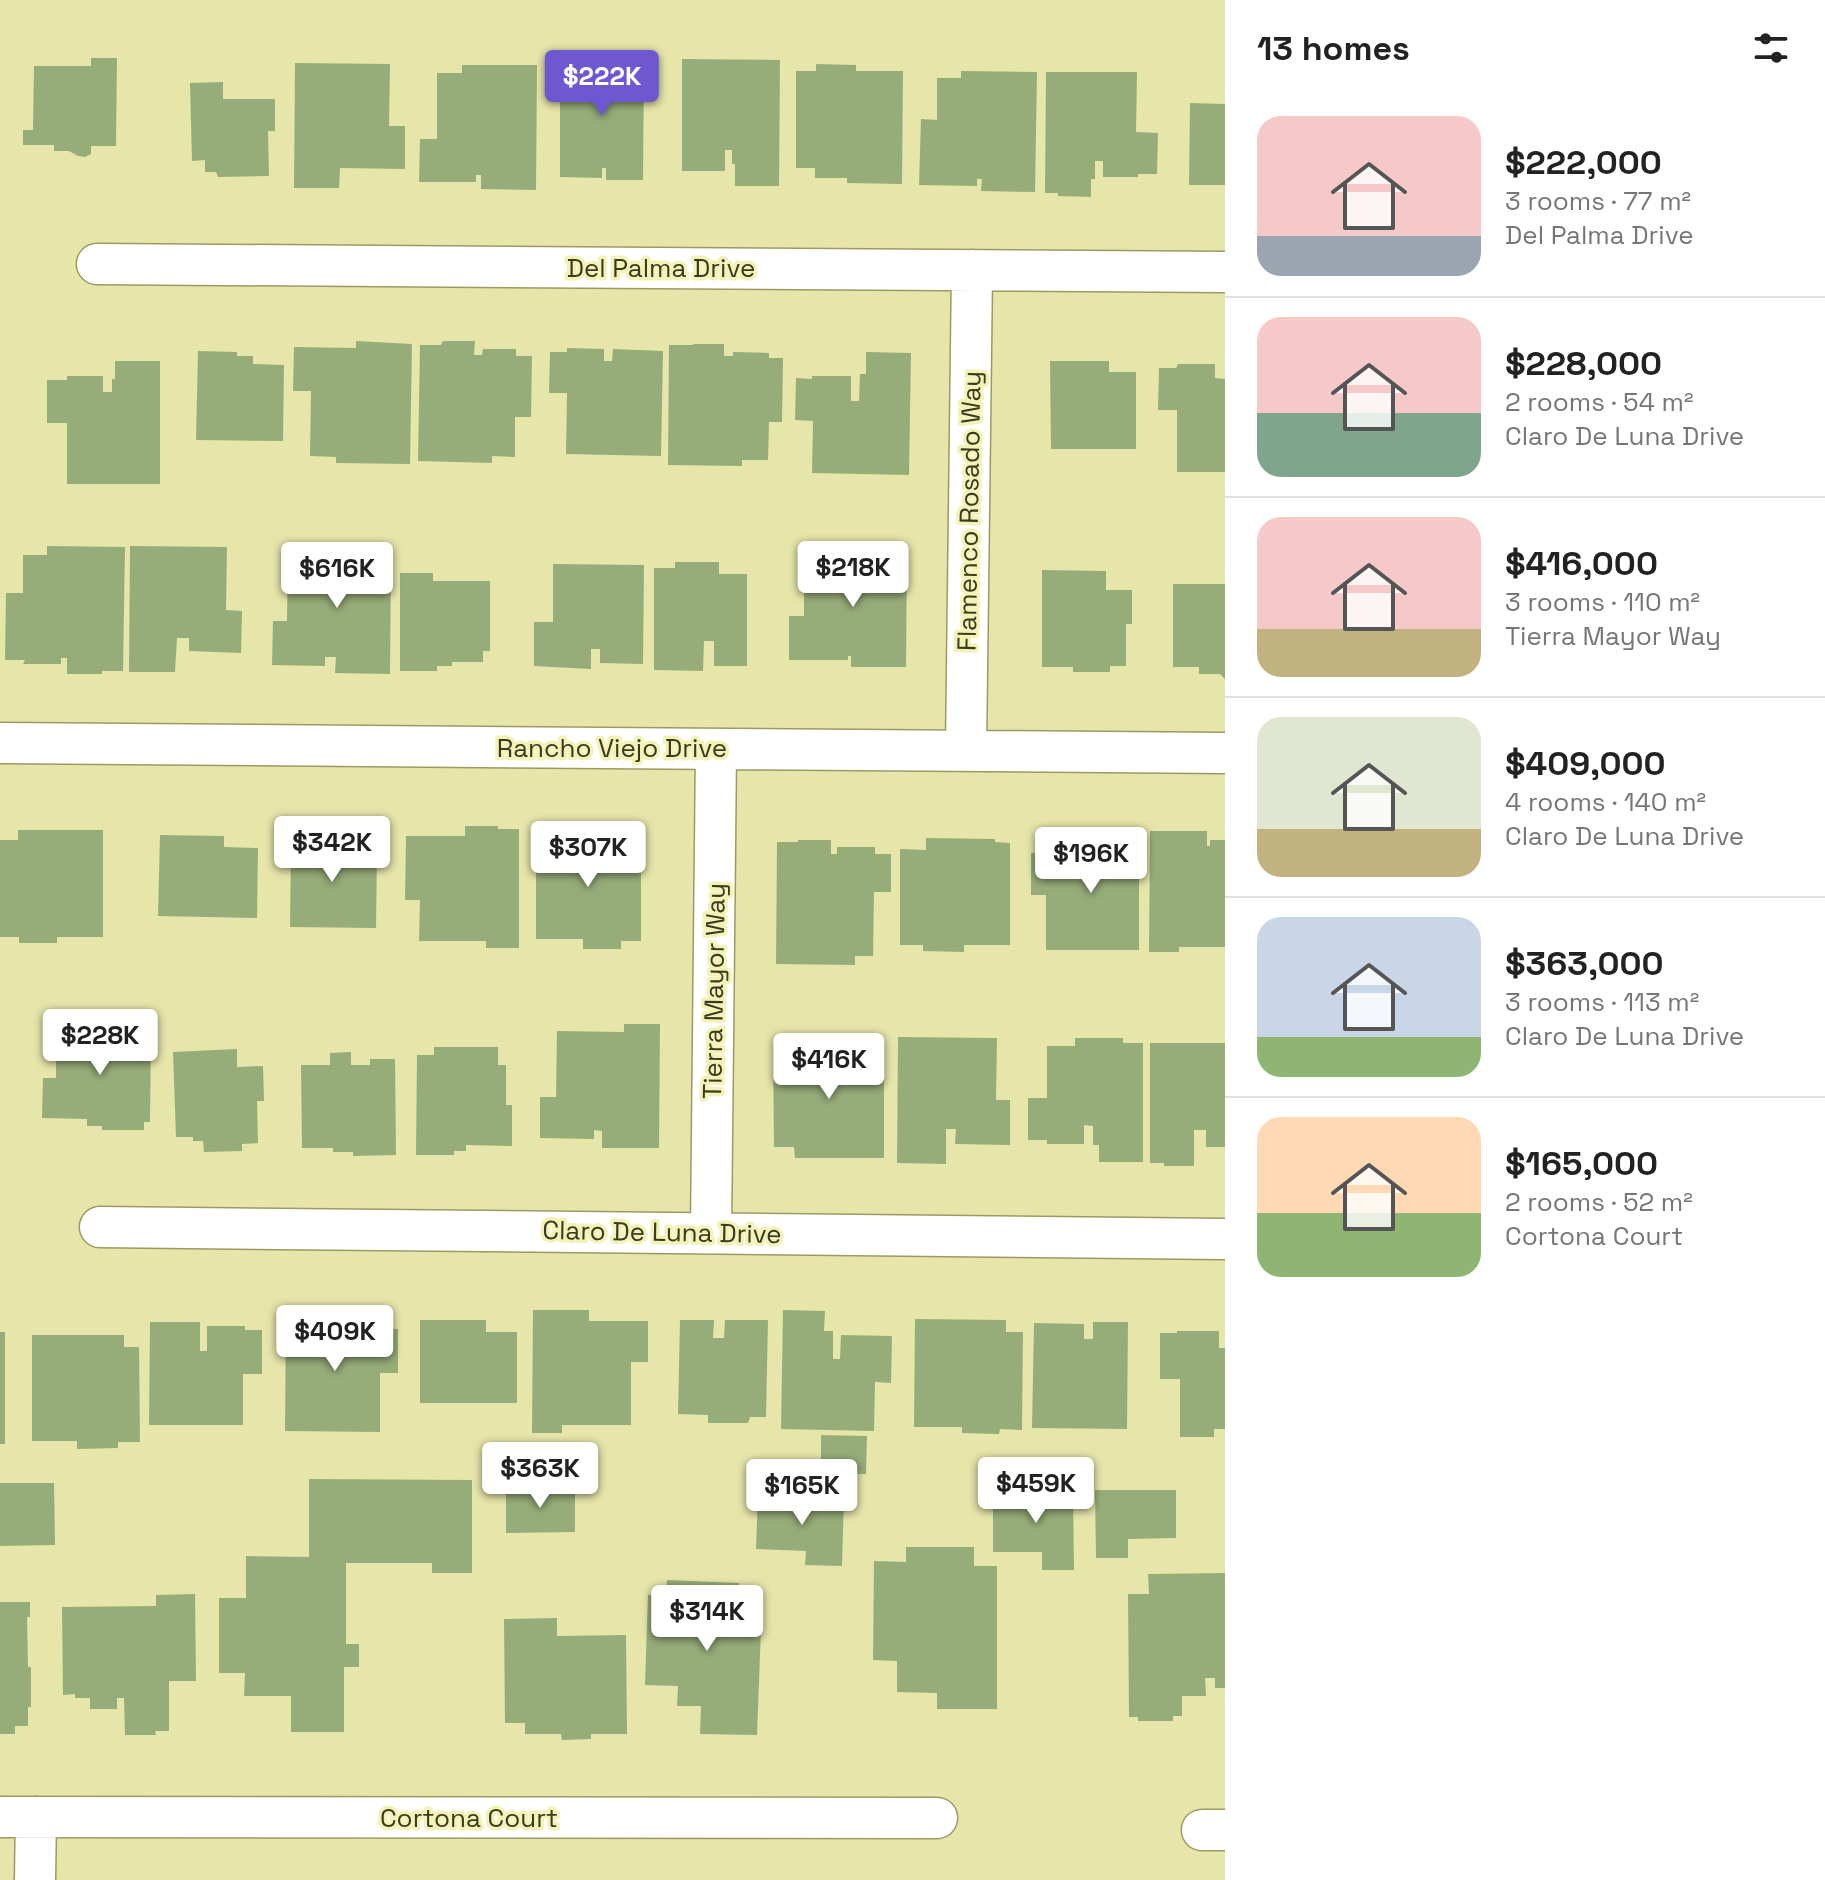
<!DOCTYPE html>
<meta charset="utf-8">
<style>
body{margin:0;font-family:"Space Grotesk",sans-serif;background:#f2f2f2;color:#222;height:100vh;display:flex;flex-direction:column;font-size:30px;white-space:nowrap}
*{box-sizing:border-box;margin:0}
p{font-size:26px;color:#767676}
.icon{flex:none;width:44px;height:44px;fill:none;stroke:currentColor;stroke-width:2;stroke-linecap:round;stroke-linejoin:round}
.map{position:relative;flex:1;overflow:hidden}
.side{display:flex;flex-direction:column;background:#fff;width:600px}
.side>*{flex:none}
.price{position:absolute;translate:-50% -68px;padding:0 18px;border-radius:8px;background:#fff;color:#222;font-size:26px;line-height:52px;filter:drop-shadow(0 2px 4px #0008)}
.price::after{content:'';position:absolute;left:50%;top:48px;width:24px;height:18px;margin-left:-12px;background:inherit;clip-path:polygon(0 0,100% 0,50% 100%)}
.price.active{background:#6d58d2;color:#fff}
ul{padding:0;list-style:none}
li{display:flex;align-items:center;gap:24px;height:200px;padding:0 32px}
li+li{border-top:2px solid #e0e0e0}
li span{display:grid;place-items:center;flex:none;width:224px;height:160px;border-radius:24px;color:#555}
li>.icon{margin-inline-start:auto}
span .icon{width:96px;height:96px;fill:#fffc;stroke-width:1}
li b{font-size:34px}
h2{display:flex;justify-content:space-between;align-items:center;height:96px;padding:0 32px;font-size:34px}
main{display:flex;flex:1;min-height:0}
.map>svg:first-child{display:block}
.building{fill:#97ad79}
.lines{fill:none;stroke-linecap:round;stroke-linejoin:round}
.minor-casing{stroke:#9c9a62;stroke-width:43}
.minor{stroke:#fff;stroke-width:40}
.labels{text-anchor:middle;stroke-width:7;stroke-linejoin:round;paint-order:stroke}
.street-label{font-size:26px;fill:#3a3921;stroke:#f4f3b7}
</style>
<main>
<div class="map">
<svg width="1225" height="1880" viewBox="0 0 1225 1880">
<rect width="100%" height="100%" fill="#e6e5aa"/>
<path class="building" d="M 577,55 L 644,56 L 643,180 L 606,180 L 606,168 L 602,168 L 602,178 L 560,177 L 560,64 L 576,64 Z
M 91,58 L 117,58 L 116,146 L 91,146 L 91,154 L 85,157 L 78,156 L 69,151 L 54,151 L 54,145 L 23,145 L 23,130 L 33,130 L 34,66 L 91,66 Z
M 682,59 L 780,60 L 779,186 L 735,186 L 735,164 L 732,164 L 732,150 L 725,150 L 725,171 L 682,171 Z
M 295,63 L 390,64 L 389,126 L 405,126 L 405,169 L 340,168 L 339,188 L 294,188 Z
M 816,64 L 856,65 L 856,71 L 903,71 L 902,184 L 847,183 L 847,178 L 815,178 L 815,168 L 796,168 L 796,71 L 816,71 Z
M 462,65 L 537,65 L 536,190 L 481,189 L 481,175 L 476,175 L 476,182 L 419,182 L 420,139 L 437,139 L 437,73 L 462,73 Z
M 961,71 L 1037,72 L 1035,192 L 981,191 L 982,179 L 977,179 L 977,186 L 919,185 L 921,119 L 937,120 L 937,78 L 961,78 Z
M 1046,72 L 1137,72 L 1136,132 L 1158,133 L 1157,174 L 1138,174 L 1138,177 L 1103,177 L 1103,161 L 1095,161 L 1095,179 L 1091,179 L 1091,197 L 1058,196 L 1058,193 L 1045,193 Z
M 223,82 L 223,99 L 275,99 L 275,131 L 268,131 L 269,176 L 218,177 L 216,172 L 205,172 L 205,160 L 192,161 L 190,83 Z
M 1190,103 L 1225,104 L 1225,185 L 1189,185 Z
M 356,341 L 412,344 L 410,464 L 336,463 L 336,457 L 310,456 L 311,391 L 293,391 L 294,347 L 356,348 Z
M 443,341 L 475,341 L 474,355 L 482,355 L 483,349 L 516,349 L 516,356 L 532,356 L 531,417 L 515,417 L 515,457 L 492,456 L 492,463 L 418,461 L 420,345 L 441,345 Z
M 694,344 L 724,344 L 724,356 L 733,356 L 733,352 L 769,353 L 769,358 L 783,358 L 782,422 L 769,422 L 768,460 L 742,460 L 742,466 L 668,465 L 669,345 L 693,345 Z
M 567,348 L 604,349 L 604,361 L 612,361 L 613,349 L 663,351 L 661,456 L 566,454 L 567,393 L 549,393 L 550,352 L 567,352 Z
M 198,351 L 237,352 L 237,356 L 253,356 L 253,364 L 284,365 L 283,441 L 196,440 Z
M 866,352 L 911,353 L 909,475 L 812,473 L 813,421 L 795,420 L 796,378 L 812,379 L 812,376 L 851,376 L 851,401 L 859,401 L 860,374 L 866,374 Z
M 115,361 L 160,361 L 160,484 L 67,484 L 67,423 L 47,423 L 47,380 L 67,380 L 67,376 L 103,376 L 103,392 L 112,392 L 112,379 L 115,379 Z
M 1050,361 L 1109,361 L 1109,372 L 1136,372 L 1136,449 L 1051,449 Z
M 1178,364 L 1215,364 L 1215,378 L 1225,379 L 1225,472 L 1177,472 L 1177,410 L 1158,410 L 1159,368 L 1176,368 Z
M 47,546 L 125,547 L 123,671 L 102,671 L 102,674 L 67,674 L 67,658 L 61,658 L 61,664 L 23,664 L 25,660 L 5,660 L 6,593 L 23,593 L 23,555 L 47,555 Z
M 130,546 L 227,547 L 226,610 L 242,611 L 241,653 L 189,651 L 189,638 L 177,638 L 175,672 L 129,672 Z
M 288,547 L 391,548 L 390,674 L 335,673 L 336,657 L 325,657 L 325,666 L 272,665 L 273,621 L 287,621 Z
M 875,548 L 907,548 L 906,667 L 851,667 L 851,656 L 848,656 L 848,660 L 789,660 L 789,616 L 804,616 L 804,552 L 874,552 Z
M 675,562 L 719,562 L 719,574 L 747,574 L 747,666 L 714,666 L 714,641 L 704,641 L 703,671 L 654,670 L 654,568 L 675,568 Z
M 553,564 L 644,565 L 643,664 L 600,663 L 600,649 L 591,649 L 591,669 L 534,666 L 534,622 L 553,622 Z
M 1042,570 L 1106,571 L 1106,590 L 1132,590 L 1132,624 L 1126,624 L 1126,666 L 1110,666 L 1110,672 L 1073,672 L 1073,667 L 1042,667 Z
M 400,573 L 433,573 L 433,581 L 490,581 L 490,651 L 483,651 L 483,662 L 452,662 L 452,666 L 437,666 L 437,671 L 400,671 Z
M 1173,584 L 1225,584 L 1225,679 L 1220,674 L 1199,674 L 1199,667 L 1173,667 Z
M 465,826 L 498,826 L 498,829 L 519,829 L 519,948 L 486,948 L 486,941 L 419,941 L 420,900 L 405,900 L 406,836 L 465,836 Z
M 309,828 L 326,828 L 326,841 L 351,841 L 351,852 L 377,852 L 376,928 L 290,927 L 291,840 L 309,840 Z
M 18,830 L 103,830 L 103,937 L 57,937 L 57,943 L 19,943 L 19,937 L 0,937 L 0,840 L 18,840 Z
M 1150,831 L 1207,831 L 1207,846 L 1210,846 L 1210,840 L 1225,840 L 1225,947 L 1179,947 L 1179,952 L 1149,952 Z
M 551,832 L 622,832 L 623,848 L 641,848 L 641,941 L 621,941 L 621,949 L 583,949 L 583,939 L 536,939 L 536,837 L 551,837 Z
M 1100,832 L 1139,832 L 1139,950 L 1046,950 L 1046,895 L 1031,895 L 1031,853 L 1085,853 L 1085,866 L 1092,866 L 1092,847 L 1100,847 Z
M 160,835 L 224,836 L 224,847 L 258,848 L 257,918 L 158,916 Z
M 926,838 L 995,839 L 995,842 L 1010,843 L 1010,945 L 964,945 L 964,952 L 923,951 L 923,945 L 900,945 L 900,849 L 926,850 Z
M 798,840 L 831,840 L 831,854 L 837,854 L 837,847 L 875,847 L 875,854 L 891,854 L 891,892 L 874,892 L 873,956 L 855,956 L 855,965 L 776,964 L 777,842 L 798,842 Z
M 56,1020 L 108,1020 L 108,1037 L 117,1037 L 117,1032 L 151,1032 L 150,1122 L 144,1122 L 144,1130 L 102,1130 L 102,1126 L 87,1126 L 87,1119 L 42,1118 L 43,1078 L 56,1078 Z
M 624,1024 L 660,1024 L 659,1148 L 602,1148 L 602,1131 L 594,1130 L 594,1139 L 540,1138 L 540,1097 L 556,1097 L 557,1031 L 624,1032 Z
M 898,1037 L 997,1038 L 996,1100 L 1010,1100 L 1010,1145 L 955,1144 L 956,1129 L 946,1129 L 946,1164 L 897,1163 Z
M 1075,1038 L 1123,1038 L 1123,1043 L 1143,1043 L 1143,1162 L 1099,1162 L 1099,1145 L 1093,1145 L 1093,1126 L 1084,1125 L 1084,1144 L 1047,1144 L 1047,1140 L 1028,1140 L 1028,1098 L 1047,1098 L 1047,1046 L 1075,1046 Z
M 836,1041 L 836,1048 L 884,1047 L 884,1158 L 795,1158 L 794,1147 L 774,1147 L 773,1048 L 798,1048 L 798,1042 Z
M 1150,1043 L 1225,1043 L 1225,1147 L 1206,1147 L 1206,1130 L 1194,1130 L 1194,1166 L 1164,1166 L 1164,1163 L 1150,1163 Z
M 434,1047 L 498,1047 L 498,1065 L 506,1065 L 506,1105 L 512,1105 L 512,1146 L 466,1145 L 466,1151 L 454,1151 L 454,1155 L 416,1155 L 417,1055 L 434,1055 Z
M 237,1049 L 237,1067 L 263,1066 L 264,1101 L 257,1101 L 258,1143 L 242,1144 L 242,1151 L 204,1152 L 203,1141 L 193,1141 L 193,1137 L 176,1137 L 173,1052 Z
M 351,1052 L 351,1065 L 370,1065 L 370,1059 L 395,1059 L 396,1155 L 353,1156 L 353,1152 L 333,1152 L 333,1148 L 302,1148 L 301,1065 L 330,1065 L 330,1053 Z
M 286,1308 L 331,1309 L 331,1326 L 336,1326 L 336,1342 L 341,1342 L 341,1323 L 379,1324 L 379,1329 L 398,1329 L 398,1373 L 380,1373 L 380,1432 L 285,1431 Z
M 533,1310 L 589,1310 L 589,1321 L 648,1321 L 648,1362 L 631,1362 L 631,1425 L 562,1425 L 562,1433 L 532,1433 Z
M 783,1310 L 825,1311 L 824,1331 L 833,1331 L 833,1359 L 840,1359 L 841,1335 L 892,1336 L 891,1383 L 875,1382 L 874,1431 L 781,1429 Z
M 915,1319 L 1006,1320 L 1006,1332 L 1023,1332 L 1022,1430 L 1000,1429 L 999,1434 L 962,1433 L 962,1427 L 914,1427 Z
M 420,1320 L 486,1320 L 486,1332 L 517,1332 L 517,1403 L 420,1403 Z
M 680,1320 L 714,1320 L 713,1338 L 724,1338 L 725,1320 L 768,1320 L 766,1417 L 750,1417 L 748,1423 L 708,1423 L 708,1415 L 678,1414 Z
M 150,1322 L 200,1322 L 200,1351 L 207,1351 L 207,1326 L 245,1326 L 245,1330 L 262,1330 L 262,1374 L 243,1374 L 243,1425 L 149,1425 Z
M 1093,1322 L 1128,1322 L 1127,1429 L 1032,1428 L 1034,1323 L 1084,1324 L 1084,1339 L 1093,1339 Z
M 1177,1331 L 1219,1331 L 1219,1348 L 1225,1348 L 1225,1429 L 1214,1429 L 1214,1437 L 1180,1437 L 1180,1379 L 1160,1379 L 1160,1333 L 1177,1333 Z
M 0,1332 L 5,1332 L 5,1444 L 0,1444 Z
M 32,1335 L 124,1335 L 124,1347 L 139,1347 L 140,1442 L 118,1442 L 118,1448 L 77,1449 L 77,1441 L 32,1441 Z
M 821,1435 L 867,1436 L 866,1474 L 821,1473 Z
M 309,1479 L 472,1480 L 472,1573 L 432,1573 L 432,1563 L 346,1563 L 346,1644 L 359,1644 L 359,1667 L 344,1667 L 344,1732 L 291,1732 L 291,1696 L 244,1696 L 245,1673 L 219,1673 L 219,1598 L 246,1598 L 246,1556 L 309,1557 Z
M 0,1483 L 54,1483 L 55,1545 L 0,1546 Z
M 575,1487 L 575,1532 L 506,1533 L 506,1488 Z
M 993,1490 L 1073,1490 L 1074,1570 L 1042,1570 L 1042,1552 L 993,1552 Z
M 1095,1490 L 1176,1490 L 1176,1538 L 1128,1539 L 1128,1558 L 1096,1558 Z
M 758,1494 L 844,1497 L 842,1566 L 805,1565 L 806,1551 L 756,1549 Z
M 906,1547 L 974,1547 L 974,1566 L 997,1566 L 997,1709 L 937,1709 L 937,1693 L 897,1692 L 897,1661 L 873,1660 L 874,1561 L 906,1562 Z
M 1225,1573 L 1225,1688 L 1215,1688 L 1215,1678 L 1205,1678 L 1206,1696 L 1182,1696 L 1182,1716 L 1173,1716 L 1173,1721 L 1138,1721 L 1138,1717 L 1129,1717 L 1128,1594 L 1149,1594 L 1148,1574 Z
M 667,1580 L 739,1583 L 739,1601 L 762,1602 L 757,1735 L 700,1734 L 701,1706 L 677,1706 L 678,1686 L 645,1685 L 648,1595 L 666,1596 Z
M 195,1594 L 196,1681 L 169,1681 L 169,1731 L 155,1731 L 156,1735 L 125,1735 L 124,1698 L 117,1698 L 117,1709 L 90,1709 L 90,1698 L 75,1698 L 75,1694 L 63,1695 L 62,1607 L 156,1606 L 156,1595 Z
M 0,1602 L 30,1602 L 30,1617 L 27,1617 L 28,1667 L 31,1667 L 31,1707 L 28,1707 L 28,1726 L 15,1726 L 15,1734 L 0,1734 Z
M 557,1618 L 557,1636 L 626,1635 L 627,1734 L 591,1734 L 591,1739 L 562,1740 L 561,1734 L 525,1734 L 525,1723 L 505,1723 L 504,1619 Z"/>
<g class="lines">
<defs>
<path id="minor" d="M 97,264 L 1225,272
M 0,743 L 1225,753
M 966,751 L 972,270
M 100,1227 L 1225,1239
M 711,1233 L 716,749
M 0,1817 L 937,1818
M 1202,1830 L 1225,1830
M 35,1880 L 36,1817"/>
</defs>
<use href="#minor" class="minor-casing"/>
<use href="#minor" class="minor"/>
</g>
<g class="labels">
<g class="street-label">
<text x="661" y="277">Del Palma Drive</text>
<text transform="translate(969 511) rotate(-89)" y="9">Flamenco Rosado Way</text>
<text x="612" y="757">Rancho Viejo Drive</text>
<text transform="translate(714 991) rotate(-89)" y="9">Tierra Mayor Way</text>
<text transform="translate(662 1232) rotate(1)" y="9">Claro De Luna Drive</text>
<text x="469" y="1827">Cortona Court</text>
</g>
</g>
</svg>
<b class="price active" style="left:602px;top:118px">$222K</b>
<b class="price" style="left:853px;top:609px">$218K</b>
<b class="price" style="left:337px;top:610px">$616K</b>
<b class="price" style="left:332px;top:884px">$342K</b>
<b class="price" style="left:588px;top:889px">$307K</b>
<b class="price" style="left:1091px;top:895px">$196K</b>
<b class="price" style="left:100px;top:1077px">$228K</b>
<b class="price" style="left:829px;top:1101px">$416K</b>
<b class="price" style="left:335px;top:1373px">$409K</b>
<b class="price" style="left:540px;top:1510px">$363K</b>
<b class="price" style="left:1036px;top:1525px">$459K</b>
<b class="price" style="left:802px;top:1527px">$165K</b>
<b class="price" style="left:707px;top:1653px">$314K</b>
</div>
<section class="side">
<h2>13 homes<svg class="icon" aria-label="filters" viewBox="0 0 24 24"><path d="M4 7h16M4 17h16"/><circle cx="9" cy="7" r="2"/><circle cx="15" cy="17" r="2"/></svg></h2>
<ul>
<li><span style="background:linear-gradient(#f6c9c9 75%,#9aa5b1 0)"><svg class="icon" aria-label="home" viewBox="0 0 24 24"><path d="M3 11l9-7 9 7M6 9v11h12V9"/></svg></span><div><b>$222,000</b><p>3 rooms · 77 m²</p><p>Del Palma Drive</p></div></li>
<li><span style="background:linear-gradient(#f6c9c9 60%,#7fa58c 0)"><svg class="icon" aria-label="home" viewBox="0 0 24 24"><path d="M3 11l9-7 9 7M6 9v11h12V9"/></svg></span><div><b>$228,000</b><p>2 rooms · 54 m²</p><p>Claro De Luna Drive</p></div></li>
<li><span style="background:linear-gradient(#f6c9c9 70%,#c2b280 0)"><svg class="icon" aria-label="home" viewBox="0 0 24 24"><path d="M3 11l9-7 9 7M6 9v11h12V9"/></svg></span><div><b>$416,000</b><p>3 rooms · 110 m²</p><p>Tierra Mayor Way</p></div></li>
<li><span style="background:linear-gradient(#dfe7d0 70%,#c2b280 0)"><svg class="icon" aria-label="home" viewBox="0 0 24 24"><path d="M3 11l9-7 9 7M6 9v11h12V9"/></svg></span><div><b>$409,000</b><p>4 rooms · 140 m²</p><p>Claro De Luna Drive</p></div></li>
<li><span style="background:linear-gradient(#c9d6e8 75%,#8fb573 0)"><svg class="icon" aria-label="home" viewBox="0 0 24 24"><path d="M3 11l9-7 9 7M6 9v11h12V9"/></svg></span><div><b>$363,000</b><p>3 rooms · 113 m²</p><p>Claro De Luna Drive</p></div></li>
<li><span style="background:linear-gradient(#ffd9b3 60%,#8fb573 0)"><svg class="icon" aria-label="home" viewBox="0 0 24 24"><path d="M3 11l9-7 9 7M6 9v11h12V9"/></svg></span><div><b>$165,000</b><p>2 rooms · 52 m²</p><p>Cortona Court</p></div></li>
</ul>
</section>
</main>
